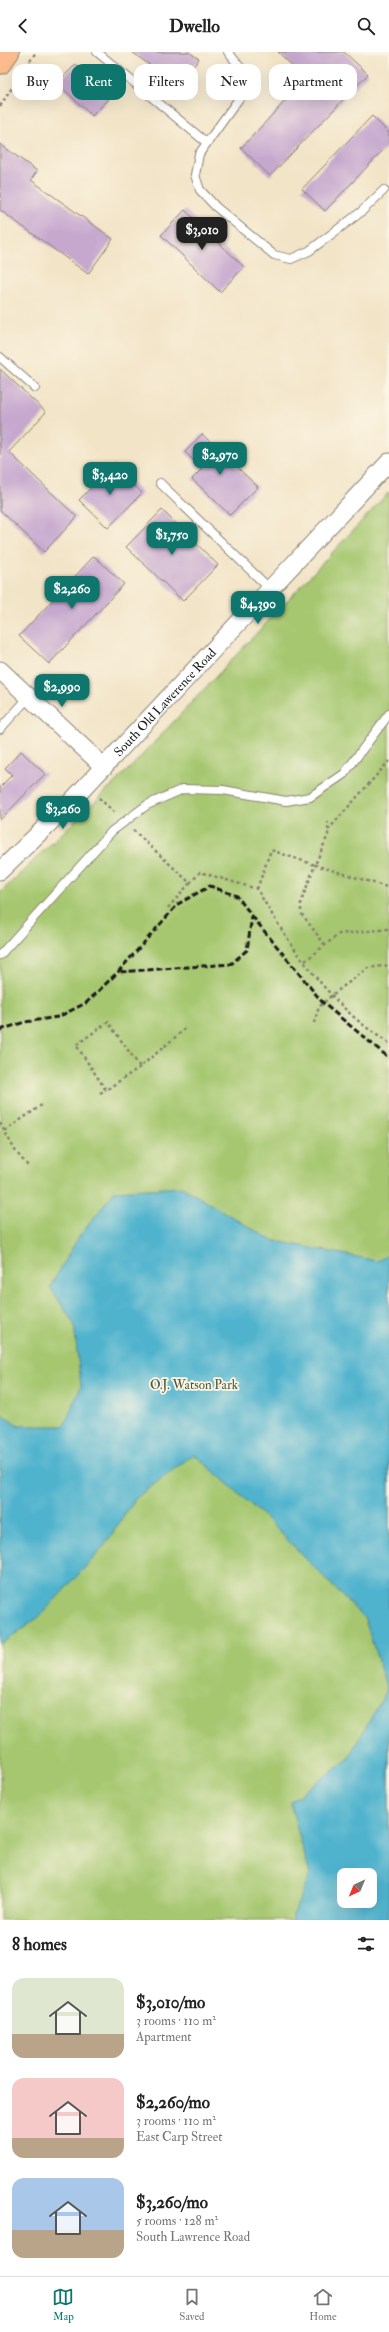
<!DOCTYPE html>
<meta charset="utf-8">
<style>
body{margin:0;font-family:"IM FELL Double Pica",serif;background:#f2f2f2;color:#222;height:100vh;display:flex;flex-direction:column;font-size:15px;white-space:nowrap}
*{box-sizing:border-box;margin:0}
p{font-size:13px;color:#767676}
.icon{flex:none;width:22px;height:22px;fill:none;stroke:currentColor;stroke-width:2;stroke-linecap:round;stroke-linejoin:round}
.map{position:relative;height:1868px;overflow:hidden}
.panel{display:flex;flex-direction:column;background:#fff;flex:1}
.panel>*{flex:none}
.hud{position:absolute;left:12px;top:12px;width:365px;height:36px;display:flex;gap:8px}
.needle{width:26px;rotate:224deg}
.fabs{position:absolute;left:337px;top:1816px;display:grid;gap:8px}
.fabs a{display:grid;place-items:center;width:40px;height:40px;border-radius:8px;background:#fff;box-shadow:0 4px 16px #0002;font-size:20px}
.price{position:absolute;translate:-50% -34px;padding:0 9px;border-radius:8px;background:#0f766e;color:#fff;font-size:13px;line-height:26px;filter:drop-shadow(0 1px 2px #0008)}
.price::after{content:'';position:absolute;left:50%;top:24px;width:12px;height:9px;margin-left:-6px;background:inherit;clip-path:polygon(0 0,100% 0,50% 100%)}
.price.current{background:#222;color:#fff}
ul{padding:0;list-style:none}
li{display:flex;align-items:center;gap:12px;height:100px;padding:0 12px}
li span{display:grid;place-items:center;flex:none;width:112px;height:80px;border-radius:12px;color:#555}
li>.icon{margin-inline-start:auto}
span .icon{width:48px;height:48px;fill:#fffc;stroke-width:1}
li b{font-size:17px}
h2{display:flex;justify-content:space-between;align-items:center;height:48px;padding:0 12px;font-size:17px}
.chip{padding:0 14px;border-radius:12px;background:#fff;box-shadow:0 4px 16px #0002;font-size:14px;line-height:36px}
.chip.current{background:#0f766e;color:#fff}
header{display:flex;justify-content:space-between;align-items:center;height:52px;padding:0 12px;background:#fff;font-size:18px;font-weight:700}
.dock{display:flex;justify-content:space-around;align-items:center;height:56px;border-top:1px solid #e0e0e0;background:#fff;font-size:11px;color:#767676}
.dock a{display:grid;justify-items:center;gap:2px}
.dock .current{color:#0f766e}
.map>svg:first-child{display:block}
.green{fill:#a6c76f;stroke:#617246;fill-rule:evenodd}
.water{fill:#4fb3ce;stroke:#366875;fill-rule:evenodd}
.building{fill:#c6a8cf}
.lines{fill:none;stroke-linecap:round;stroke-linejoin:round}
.service-casing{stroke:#878072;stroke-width:10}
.minor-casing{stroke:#878072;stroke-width:19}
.primary-casing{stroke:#878072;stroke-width:24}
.path{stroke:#878072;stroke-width:2.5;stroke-dasharray:3 3;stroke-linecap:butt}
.service{stroke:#fff;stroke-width:8}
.minor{stroke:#fff;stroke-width:17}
.primary{stroke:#fbbb8d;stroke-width:22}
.rail{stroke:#1c1c1c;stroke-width:3;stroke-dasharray:6 3;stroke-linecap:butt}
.labels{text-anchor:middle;stroke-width:3.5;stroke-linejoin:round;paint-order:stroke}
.street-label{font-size:13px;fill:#1c1c1c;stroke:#fcf5e5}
.park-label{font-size:13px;fill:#4c5839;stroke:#fcf5e5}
</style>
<header><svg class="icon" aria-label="back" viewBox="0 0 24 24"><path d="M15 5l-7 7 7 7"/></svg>Dwello<svg class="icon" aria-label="search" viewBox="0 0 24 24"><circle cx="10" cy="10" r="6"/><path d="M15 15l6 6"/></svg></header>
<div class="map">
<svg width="389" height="1868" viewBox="0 0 389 1868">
<rect width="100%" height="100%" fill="#fcf5e5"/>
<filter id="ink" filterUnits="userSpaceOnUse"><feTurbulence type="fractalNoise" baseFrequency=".025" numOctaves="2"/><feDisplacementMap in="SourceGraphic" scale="8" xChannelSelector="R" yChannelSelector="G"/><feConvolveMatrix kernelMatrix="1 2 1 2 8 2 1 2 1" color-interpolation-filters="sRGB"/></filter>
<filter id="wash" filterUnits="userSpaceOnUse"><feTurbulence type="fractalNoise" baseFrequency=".012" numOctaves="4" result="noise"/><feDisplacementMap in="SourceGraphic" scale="16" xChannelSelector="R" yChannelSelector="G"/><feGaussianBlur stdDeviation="0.9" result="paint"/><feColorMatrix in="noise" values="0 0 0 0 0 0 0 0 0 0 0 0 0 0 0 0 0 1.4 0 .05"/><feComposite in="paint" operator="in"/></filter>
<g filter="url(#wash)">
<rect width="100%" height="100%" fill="#f2e4c7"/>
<path class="green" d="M 389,440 L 389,1868 L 0,1868 L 0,841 L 133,713 ZM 344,1823 L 370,1823 L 370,1849 L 344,1849 Z"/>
<path class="water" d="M 182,1135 L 271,1188 L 377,1209 L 389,1203 L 389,1868 L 291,1868 L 310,1823 L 290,1750 L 347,1708 L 387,1638 L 365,1567 L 268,1468 L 194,1402 L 136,1446 L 102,1497 L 39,1565 L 0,1593 L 0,1361 L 18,1374 L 64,1374 L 81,1334 L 74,1272 L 50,1235 L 78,1186 L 115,1139 ZM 344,1823 L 370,1823 L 370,1849 L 344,1849 Z"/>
<g id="blocks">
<path class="building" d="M 132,0 L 189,0 L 199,7 L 178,34 Z
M 278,0 L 344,0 L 368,22 L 270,124 L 241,96 L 306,27 Z
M 76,12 L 111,45 L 92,64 L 57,31 Z
M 372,64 L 389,81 L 389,92 L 325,159 L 302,137 Z
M 0,92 L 37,119 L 31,128 L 113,187 L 88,222 L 0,158 Z
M 185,158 L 244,215 L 220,240 L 161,183 Z
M 0,317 L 46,360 L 9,400 L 77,465 L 44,500 L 0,458 Z
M 202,382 L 258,435 L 230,463 L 192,427 L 202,417 L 185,400 Z
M 113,413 L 142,441 L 108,476 L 79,448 Z
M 162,458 L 218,513 L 183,549 L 126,495 Z
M 94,504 L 124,532 L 49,612 L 19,584 Z
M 21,699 L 45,722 L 0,768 L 0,735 L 12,723 L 5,716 Z"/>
</g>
</g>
<g filter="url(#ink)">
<use href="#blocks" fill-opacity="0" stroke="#878072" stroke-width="1"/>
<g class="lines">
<defs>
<path id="service" d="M 97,0 L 207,91
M 228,0 L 244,20 L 240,45 L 199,102 L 195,123 L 200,138 L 216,155 L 274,203 L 291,207 L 309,199 L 361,160 L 384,138
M 0,305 L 35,336
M 160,431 L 271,538
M 0,677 L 29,645
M 0,903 L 112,779 L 147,753 L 183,737 L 223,738 L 286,749 L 310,745 L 344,722 L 389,662"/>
<g id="minor">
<path d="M 0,618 L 104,715"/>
<path id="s1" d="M 0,819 L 66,755 L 389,410"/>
</g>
<path id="primary" d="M 0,11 L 8,0"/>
</defs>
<use href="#service" class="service-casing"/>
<use href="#minor" class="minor-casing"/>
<use href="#primary" class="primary-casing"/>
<path class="path" d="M 0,54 L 36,0
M 99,746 L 116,762
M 133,778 L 190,831 L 167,857
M 328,778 L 389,709
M 190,831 L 200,820 L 257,837 C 290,894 331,956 389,991
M 257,837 L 271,798 L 315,813 L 328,783 L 328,770
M 325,893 L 301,861 L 301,850 L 315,813 L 387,835
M 305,909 L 339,882 L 389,877
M 314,971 L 319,955 L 332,943 L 368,916 L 389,913
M 140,1015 L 106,1038 L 76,993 L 108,970 L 140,1015 L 185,977
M 100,1041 L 106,1038
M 0,1071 L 16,1100 L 28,1114
M 5,1079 L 43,1052"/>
<use href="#service" class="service"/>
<use href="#minor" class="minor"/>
<use href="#primary" class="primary"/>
<path class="rail" d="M 252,864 L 323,951 L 389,1006
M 0,978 L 25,970 L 58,965 L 86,951 L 118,920 L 178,852 L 210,834 L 237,844 L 252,864 L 247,898 L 231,912 L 118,920"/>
</g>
</g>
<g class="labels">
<g class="street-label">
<text dy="5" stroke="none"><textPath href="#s1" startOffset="236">South Old Lawerence Road</textPath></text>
</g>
<g class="park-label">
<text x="194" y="1337">O.J. Watson Park</text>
</g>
</g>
</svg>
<div class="fabs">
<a><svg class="needle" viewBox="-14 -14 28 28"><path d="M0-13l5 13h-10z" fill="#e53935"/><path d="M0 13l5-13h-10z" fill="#767676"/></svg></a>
</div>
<b class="price current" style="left:202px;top:199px">$3,010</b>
<b class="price" style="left:220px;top:424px">$2,970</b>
<b class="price" style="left:110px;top:444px">$3,420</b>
<b class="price" style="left:172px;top:504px">$1,750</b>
<b class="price" style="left:72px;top:558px">$2,260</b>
<b class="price" style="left:258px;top:573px">$4,390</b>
<b class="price" style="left:62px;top:656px">$2,990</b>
<b class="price" style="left:63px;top:778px">$3,260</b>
<div class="hud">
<a class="chip">Buy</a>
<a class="chip current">Rent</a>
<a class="chip">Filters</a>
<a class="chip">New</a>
<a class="chip">Apartment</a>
</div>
</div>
<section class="panel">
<h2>8 homes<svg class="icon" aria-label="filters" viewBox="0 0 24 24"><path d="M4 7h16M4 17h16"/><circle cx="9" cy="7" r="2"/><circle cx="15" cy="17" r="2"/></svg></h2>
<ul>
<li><span style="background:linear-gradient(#dfe7d0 70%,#b9a48a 0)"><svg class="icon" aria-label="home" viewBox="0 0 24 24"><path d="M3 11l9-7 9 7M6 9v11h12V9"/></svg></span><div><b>$3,010/mo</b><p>3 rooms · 110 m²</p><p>Apartment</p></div></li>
<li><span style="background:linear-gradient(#f6c9c9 75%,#b9a48a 0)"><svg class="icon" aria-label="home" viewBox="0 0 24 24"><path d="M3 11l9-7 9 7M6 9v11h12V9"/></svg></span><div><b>$2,260/mo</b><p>3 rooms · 110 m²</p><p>East Carp Street</p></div></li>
<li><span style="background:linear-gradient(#a9c7e8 65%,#b9a48a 0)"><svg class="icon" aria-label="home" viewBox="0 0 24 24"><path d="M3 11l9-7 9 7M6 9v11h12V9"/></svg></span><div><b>$3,260/mo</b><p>5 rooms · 128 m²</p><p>South Lawrence Road</p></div></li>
</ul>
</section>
<nav class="dock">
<a class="current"><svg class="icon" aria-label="map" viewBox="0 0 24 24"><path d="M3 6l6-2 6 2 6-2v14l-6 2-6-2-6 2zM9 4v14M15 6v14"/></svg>Map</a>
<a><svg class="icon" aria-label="saved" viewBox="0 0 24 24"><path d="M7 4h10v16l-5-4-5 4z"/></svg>Saved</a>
<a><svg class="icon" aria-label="home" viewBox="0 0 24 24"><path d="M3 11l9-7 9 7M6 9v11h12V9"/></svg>Home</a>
</nav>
